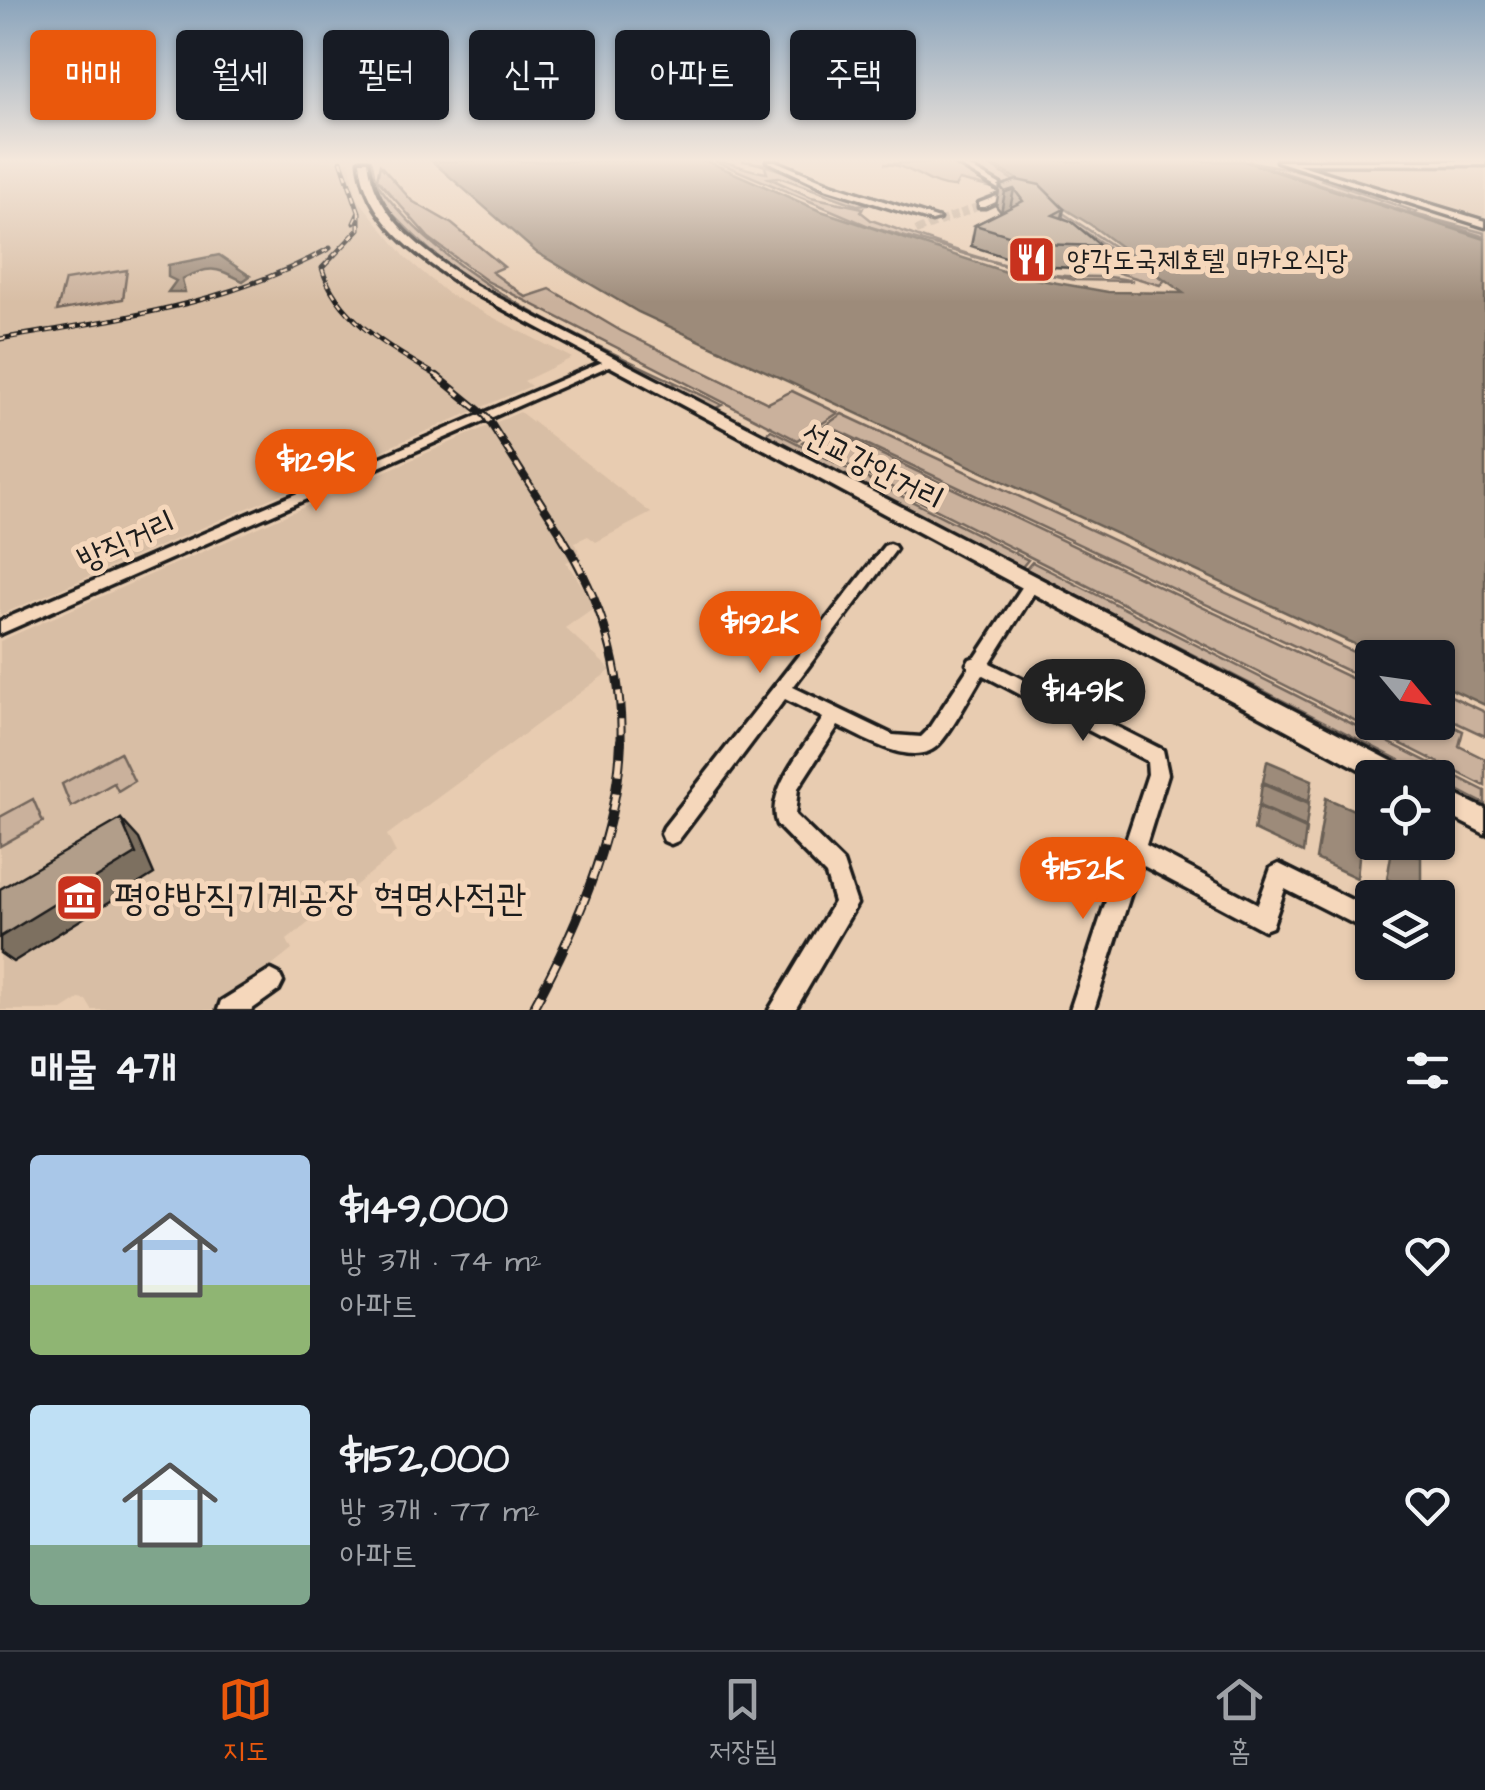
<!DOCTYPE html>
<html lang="ko">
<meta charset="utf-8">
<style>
body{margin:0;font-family:"Architects Daughter","Poor Story",sans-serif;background:#242831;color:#f1f3f6;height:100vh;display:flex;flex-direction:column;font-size:38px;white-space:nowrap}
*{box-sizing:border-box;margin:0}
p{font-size:32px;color:#9ea1a6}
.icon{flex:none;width:55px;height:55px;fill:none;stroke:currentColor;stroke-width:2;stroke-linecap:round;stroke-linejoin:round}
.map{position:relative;height:1010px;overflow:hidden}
.drawer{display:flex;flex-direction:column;background:#171b24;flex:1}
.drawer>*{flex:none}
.guide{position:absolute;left:30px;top:30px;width:1425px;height:90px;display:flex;gap:20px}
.needle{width:65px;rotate:119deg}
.fabs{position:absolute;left:1355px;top:640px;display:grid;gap:20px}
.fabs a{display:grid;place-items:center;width:100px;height:100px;border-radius:10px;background:#171b24;box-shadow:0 2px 8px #0004;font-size:50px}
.price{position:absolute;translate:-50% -85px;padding:0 22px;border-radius:35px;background:#ea580c;color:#fff;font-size:32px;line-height:65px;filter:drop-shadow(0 2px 5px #0008)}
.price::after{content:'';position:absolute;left:50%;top:60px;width:30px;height:22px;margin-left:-15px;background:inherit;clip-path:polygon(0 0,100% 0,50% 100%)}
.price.active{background:#222;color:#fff}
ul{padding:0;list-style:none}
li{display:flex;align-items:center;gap:30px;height:250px;padding:0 30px}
li span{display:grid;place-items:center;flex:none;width:280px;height:200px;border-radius:10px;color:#555}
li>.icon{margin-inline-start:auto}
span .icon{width:120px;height:120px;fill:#fffc;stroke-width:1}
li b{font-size:42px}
h2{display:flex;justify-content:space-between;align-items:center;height:120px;padding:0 30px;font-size:42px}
.tag{padding:0 35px;border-radius:10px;background:#171b24;box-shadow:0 2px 8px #0004;font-size:35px;line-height:90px}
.tag.active{background:#ea580c;color:#fff}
.tab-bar{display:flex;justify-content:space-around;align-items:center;height:140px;border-top:2px solid #363941;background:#171b24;font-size:28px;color:#9ea1a6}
.tab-bar a{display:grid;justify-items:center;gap:5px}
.tab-bar .active{color:#ea580c}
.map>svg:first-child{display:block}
.built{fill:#d8bea5}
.green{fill:#cab19c;stroke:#73665c;stroke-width:2.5}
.water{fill:#9d8b7a;stroke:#695f54;stroke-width:2.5}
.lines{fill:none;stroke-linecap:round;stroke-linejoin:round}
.minor-tunnel{stroke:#bfa993;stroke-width:8;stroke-dasharray:8 4;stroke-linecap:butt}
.minor-casing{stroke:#1c1c1c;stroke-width:7}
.major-casing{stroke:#1c1c1c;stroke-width:7}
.minor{fill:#f5d7bb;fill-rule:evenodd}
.major{fill:#f5d7bb;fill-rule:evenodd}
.rail-far3-casing{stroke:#1c1c1c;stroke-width:5}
.rail-far2-casing{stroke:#1c1c1c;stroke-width:8}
.rail-far1-casing{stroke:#1c1c1c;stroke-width:9}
.rail-casing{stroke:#1c1c1c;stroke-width:10}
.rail-far3{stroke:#f5d7bb;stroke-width:2.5;stroke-dasharray:6;stroke-linecap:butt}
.rail-far2{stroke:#f5d7bb;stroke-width:4;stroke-dasharray:10;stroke-linecap:butt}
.rail-far1{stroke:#f5d7bb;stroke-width:5;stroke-dasharray:14;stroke-linecap:butt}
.rail{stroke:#f5d7bb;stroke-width:6;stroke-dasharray:18;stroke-linecap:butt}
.wall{fill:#987;stroke:#1c1c1c;stroke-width:2.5}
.shaded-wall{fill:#7d6f61;stroke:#1c1c1c;stroke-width:2.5}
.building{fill:#b29e8a;stroke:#1c1c1c;stroke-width:2.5}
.labels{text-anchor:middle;stroke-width:10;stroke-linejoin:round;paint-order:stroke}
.far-poi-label{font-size:28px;fill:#1c1c1c;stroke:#f5d7bb;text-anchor:start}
.street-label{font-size:32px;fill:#1c1c1c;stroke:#f5d7bb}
.near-poi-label{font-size:38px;fill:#1c1c1c;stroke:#f5d7bb;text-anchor:start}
</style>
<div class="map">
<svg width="1485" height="1010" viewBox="0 0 1485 1010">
<rect width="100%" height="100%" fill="#e8ccb1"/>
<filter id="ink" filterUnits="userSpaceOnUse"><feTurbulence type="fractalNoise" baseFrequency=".01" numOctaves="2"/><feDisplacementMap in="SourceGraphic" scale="20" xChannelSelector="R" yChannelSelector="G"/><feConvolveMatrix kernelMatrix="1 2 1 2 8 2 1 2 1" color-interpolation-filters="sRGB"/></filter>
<g filter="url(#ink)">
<path class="built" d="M 0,161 L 349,161 L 357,198 L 406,258 L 448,294 L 572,358 L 524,381 L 531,386 L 0,615 Z
M 1323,166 L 1485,167 L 1485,217 L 1322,168 Z
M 520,412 L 651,513 L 596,542 L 588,536 L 575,542 L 581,556 L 566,562 L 596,606 L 565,628 L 611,670 L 387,835 L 396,853 L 287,940 L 292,950 L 216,1010 L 92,1010 L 86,1000 L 79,999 L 62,1010 L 0,1010 L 0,641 Z"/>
<path class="green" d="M 371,161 C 374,166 372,177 379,186 C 457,293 607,348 722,405 L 714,409 L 672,387 L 675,384 L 670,386 C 595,348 513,313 445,262 C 418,242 395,216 372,192 Z
M 715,161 C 732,161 743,170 767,173 L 764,164 L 742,161 C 764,161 842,194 868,204 L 857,205 L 779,177 L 769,178 L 811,197 L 863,208 L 861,212 L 871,220 C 934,242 984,263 1049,274 C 1079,280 1104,273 1133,281 L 1075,280 L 998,264 L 1044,277 L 871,227 Z
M 952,161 L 998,189 L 959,180 L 955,187 C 930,188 912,164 884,164 Z
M 960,161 L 985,162 L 1165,280 L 1160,285 L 1105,269 L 1092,254 L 1109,248 L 1060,215 Z
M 1248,161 L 1305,172 L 1423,209 L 1320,179 L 1417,212 L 1414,214 L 1485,233 L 1485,237 Z
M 380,165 L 412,201 L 452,224 L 504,267 L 492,272 L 526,297 L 550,289 L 621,331 L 768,403 L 792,391 L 838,413 L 797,440 L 487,281 L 429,238 L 377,179 Z
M 127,270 L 123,299 L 57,311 L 65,280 Z
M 842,414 L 1362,656 L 1354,674 L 826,425 Z
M 824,427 L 1372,688 L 1372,722 L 1438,722 L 1438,719 L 1463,731 L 1459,746 L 1485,759 L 1485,786 L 802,442 Z
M 771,430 L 1028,560 L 1022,567 L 764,435 Z
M 1032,562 L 1485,791 L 1485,804 L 1026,569 Z
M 1438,690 L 1485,712 L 1485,736 L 1438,714 Z
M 120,752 L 134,781 L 118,791 L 114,783 L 71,807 L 62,784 Z
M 33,799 L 43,822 L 0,846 L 0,817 Z"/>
<path class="water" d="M 432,161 L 707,161 L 818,210 L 1018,276 L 1108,292 L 1183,293 L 1091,225 L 987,161 L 1243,161 L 1485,239 L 1485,705 L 1438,683 L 1438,658 L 1382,657 L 638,312 L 536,252 Z
M 219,255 L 250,276 L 243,281 C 216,268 212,264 182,279 L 185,292 L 168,292 L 176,281 L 168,277 L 168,265 Z
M 1267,761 L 1312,780 L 1309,802 L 1263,782 Z
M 1262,784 L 1309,804 L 1306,827 L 1259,806 Z
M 1326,798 L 1363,814 L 1357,878 L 1316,859 Z
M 1258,807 L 1306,829 L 1303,853 L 1254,830 Z
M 1393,844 L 1421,857 L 1421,895 L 1387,879 Z"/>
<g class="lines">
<path class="minor-tunnel" d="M 916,231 L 982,205"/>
<defs>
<path id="minor" d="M 767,161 L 775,161 L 831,184 L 939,219 L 932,221 L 825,188 Z
M 952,161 L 959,161 L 1015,193 L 985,207 L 979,207 L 979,203 L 1005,193 Z
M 1284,161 L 1485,161 L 1485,165 L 1286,164 Z
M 607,360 L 612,363 L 611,365 L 0,634 L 0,621 Z
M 889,544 L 894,546 L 896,549 L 894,552 L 793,687 L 893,735 L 921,737 L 927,731 L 969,667 L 967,664 L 970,659 L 976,657 L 1026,581 L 1036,581 L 1039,585 L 990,663 L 1163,750 L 1168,774 L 1146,845 L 1258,904 L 1271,868 L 1279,864 L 1372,910 L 1372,933 L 1285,889 L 1272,927 L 1264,930 L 1140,864 L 1094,1010 L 1070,1010 L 1148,774 L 1147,761 L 983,675 C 970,695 955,726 940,743 C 916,771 864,738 838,726 L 798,788 L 795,815 L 843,862 L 857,904 L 795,1010 L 769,1010 L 834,902 L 826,875 L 777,825 C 764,792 806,745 823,718 L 785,699 L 678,841 L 671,844 L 664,841 L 661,834 L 664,827 L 884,546 Z
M 271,970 L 279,974 L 283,982 L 279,990 L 251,1010 L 218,1010 L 221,1001 Z"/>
<path id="major" d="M 360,161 L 368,161 C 375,221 430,255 476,286 L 1409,770 L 1412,778 L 1376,778 L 468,290 C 421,258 365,222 360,161 Z
M 1277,161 L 1288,161 L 1485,221 L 1485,227 Z
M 1438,786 L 1485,809 L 1485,834 L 1438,810 Z"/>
</defs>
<use href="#minor" class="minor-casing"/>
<use href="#major" class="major-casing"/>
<use href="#minor" class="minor"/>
<use href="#major" class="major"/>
<defs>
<path id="rail-far3" d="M 341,161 L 359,212 L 354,223
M 359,212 L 359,229 L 322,268 C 337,321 396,351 441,378
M 0,339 C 114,319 227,306 330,248"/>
<path id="rail-far2" d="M 437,376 L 486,416 L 563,537"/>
<path id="rail-far1" d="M 561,535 C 601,599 623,667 621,743"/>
<path id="rail" d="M 532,1010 C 576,930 618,834 621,741"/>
</defs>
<use href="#rail-far3" class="rail-far3-casing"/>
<use href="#rail-far2" class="rail-far2-casing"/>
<use href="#rail-far1" class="rail-far1-casing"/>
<use href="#rail" class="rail-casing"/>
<use href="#rail-far3" class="rail-far3"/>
<use href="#rail-far2" class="rail-far2"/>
<use href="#rail-far1" class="rail-far1"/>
<use href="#rail" class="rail"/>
</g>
<path class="wall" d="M 1017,180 L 1064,209 L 1062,218 L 1101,246 L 1094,269 L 1033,266 L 971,246 L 975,225 L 1001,212 L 996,206 L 1000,186 Z"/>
<path class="shaded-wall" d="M 1014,189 L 1010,209 L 1001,213 L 1005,192 Z
M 121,819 L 139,839 L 154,874 L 13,962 L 0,953 L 0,937 Z"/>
<path class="building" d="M 1017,180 L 1040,185 L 1064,209 L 1053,215 L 1071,221 L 1101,246 L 1038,244 L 975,225 L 1023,201 L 1014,189 L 1005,192 L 1000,186 Z
M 121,819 L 136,854 L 0,937 L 0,889 Z"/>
</g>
<linearGradient id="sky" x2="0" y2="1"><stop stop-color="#8aa4bc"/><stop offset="0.53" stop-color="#f5e8dc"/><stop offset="1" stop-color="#f5e8dc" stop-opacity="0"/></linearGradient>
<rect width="1485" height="302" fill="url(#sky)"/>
<defs>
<symbol id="restaurant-square" viewBox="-11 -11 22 22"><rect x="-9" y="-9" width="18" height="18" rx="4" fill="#c8321e" stroke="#f5d7bb"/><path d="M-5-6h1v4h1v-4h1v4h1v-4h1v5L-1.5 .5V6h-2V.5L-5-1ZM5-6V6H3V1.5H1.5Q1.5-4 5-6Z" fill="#fff"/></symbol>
<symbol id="museum-square" viewBox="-11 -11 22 22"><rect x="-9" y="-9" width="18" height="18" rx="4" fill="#c8321e" stroke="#f5d7bb"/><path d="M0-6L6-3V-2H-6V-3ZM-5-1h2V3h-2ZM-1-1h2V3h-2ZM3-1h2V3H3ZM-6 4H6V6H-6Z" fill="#fff"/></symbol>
</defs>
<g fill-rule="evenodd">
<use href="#restaurant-square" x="1004" y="232" width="55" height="55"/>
<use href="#museum-square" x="52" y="870" width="55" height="55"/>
</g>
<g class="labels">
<g class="far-poi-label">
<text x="1067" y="269">양각도국제호텔 마카오식당</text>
</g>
<g class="street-label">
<text transform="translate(873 466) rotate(27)" y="11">선교강안거리</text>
<text transform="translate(126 540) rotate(-24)" y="11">방직거리</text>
</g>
<g class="near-poi-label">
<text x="114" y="910">평양방직기계공장 혁명사적관</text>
</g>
</g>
</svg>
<div class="fabs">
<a><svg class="needle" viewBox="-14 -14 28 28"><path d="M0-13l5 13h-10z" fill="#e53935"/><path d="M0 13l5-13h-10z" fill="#9ea1a6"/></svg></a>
<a><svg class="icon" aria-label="locate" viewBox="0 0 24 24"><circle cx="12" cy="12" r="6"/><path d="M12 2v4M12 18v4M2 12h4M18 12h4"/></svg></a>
<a><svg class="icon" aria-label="layers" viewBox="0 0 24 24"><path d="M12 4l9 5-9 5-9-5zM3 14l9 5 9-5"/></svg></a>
</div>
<b class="price" style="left:316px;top:514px">$129K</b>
<b class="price" style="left:760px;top:676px">$192K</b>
<b class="price active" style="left:1083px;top:744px">$149K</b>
<b class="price" style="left:1083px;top:922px">$152K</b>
<div class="guide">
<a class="tag active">매매</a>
<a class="tag">월세</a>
<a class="tag">필터</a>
<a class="tag">신규</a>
<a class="tag">아파트</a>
<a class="tag">주택</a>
</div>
</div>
<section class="drawer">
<h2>매물 4개<svg class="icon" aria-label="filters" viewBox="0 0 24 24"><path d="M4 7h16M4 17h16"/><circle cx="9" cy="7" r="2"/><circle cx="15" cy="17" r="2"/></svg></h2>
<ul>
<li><span style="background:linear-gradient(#a9c7e8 65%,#8fb573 0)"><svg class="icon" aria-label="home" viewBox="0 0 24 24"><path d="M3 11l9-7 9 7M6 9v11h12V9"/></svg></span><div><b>$149,000</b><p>방 3개 · 74 m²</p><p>아파트</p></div><svg class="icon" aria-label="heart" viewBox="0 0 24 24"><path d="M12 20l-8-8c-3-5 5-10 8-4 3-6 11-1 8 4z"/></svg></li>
<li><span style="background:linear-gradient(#bfe0f5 70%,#7fa58c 0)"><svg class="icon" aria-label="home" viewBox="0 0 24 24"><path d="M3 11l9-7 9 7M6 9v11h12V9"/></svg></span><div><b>$152,000</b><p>방 3개 · 77 m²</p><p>아파트</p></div><svg class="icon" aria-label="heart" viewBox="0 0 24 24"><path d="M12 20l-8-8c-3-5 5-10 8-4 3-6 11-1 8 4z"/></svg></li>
</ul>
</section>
<nav class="tab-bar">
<a class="active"><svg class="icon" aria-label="map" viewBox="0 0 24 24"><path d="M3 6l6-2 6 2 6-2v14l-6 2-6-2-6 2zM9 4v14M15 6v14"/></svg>지도</a>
<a><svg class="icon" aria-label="saved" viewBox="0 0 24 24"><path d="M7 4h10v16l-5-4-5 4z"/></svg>저장됨</a>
<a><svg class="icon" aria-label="home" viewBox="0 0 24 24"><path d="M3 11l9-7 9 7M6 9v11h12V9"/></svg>홈</a>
</nav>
